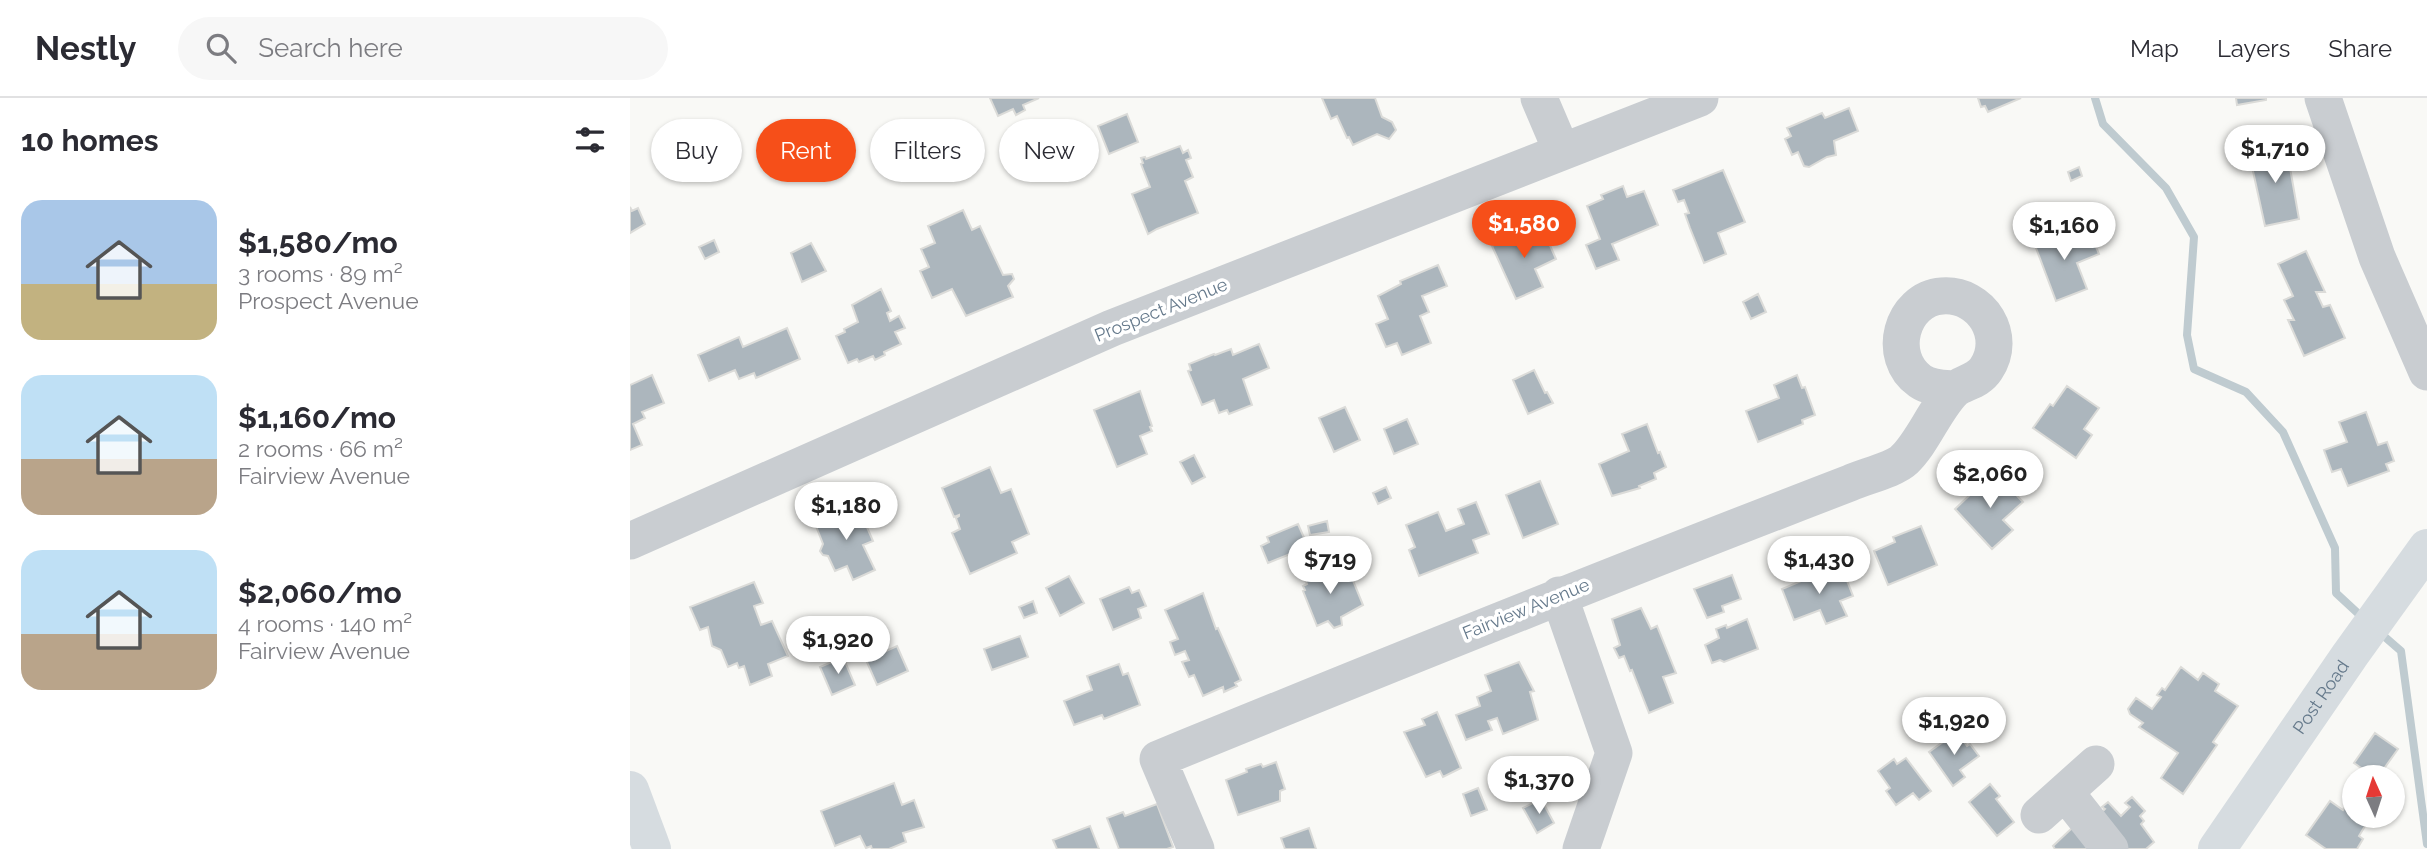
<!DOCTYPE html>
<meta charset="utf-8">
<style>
body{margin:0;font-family:Raleway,sans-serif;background:#f7f7f7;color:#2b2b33;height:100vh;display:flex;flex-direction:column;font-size:26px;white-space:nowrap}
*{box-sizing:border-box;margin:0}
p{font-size:23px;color:#7c7c81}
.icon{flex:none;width:38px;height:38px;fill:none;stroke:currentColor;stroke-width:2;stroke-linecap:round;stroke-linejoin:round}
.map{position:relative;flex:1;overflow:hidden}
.details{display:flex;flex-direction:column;background:#fff;width:630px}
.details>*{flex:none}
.banner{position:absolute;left:21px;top:21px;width:665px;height:63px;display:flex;gap:14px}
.needle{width:46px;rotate:357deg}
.tools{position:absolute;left:1712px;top:667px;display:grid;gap:14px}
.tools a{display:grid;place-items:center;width:63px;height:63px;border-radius:50%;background:#fff;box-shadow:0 2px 5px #0004;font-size:35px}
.price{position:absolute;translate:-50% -60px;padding:0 16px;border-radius:24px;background:#fff;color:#222;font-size:23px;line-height:46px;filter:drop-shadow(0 2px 4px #0008)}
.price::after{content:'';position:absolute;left:50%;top:42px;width:21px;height:16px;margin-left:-10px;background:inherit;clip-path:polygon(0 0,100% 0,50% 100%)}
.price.on{background:#f64f19;color:#fff}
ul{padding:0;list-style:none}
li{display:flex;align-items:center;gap:21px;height:175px;padding:0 21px}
li span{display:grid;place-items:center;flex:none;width:196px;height:140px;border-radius:21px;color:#555}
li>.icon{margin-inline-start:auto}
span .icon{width:84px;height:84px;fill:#fffc;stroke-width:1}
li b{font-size:30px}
h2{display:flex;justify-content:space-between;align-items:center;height:84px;padding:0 21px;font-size:30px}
.tag{padding:0 24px;border-radius:32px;background:#fff;box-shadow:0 2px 5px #0004;font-size:24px;line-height:63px}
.tag.on{background:#f64f19;color:#fff}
header{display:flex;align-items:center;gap:42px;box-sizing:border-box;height:98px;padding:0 35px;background:#fff;border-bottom:2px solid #e1e1e2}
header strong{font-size:33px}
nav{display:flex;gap:38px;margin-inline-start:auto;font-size:24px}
.search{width:490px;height:63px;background:#f7f7f7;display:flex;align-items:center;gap:18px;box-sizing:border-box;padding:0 24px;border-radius:38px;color:#7c7c81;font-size:26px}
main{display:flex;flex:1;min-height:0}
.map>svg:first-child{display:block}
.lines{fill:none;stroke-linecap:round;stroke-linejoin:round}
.stream{stroke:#bfcbd0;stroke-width:8}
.building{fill:#acb6bd;stroke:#dbdbd8;stroke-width:2}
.minor{stroke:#c9cdd1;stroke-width:37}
.major{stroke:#d6dce0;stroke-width:38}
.labels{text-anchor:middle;stroke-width:7;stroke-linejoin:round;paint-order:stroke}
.street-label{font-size:18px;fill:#65798b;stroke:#fff}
</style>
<header>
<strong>Nestly</strong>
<div class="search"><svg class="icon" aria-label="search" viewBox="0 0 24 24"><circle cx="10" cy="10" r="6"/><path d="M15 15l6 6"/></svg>Search here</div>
<nav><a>Map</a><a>Layers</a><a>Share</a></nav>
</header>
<main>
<section class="details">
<h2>10 homes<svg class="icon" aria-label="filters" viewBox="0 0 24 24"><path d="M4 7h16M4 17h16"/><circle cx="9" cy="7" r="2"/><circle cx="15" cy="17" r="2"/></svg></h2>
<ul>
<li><span style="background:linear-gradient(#a9c7e8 60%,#c2b280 0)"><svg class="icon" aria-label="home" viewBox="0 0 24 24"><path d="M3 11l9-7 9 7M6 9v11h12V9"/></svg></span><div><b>$1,580/mo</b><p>3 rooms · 89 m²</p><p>Prospect Avenue</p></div></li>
<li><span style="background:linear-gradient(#bfe0f5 60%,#b9a48a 0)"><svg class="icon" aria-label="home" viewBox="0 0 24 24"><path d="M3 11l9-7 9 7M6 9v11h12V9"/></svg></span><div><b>$1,160/mo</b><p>2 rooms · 66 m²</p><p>Fairview Avenue</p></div></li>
<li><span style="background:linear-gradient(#bfe0f5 60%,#b9a48a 0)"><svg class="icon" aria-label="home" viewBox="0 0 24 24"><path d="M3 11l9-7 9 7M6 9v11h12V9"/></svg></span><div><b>$2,060/mo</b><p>4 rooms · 140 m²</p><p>Fairview Avenue</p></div></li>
</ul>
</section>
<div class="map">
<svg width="1797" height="751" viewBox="0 0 1797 751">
<rect width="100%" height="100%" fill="#f9f9f6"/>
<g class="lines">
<path class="stream" d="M 1465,0 L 1473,26 L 1536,90 L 1564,139 L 1557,237 L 1564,271 L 1616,294 L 1653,334 L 1705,450 L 1706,495 L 1733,520
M 1748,533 L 1771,553 L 1797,746"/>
</g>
<path class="building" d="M 360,0 L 409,0 L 393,7 L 395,12 L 386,17 L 383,11 L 368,18 Z
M 692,0 L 745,0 L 752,19 L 762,24 L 766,32 L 759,41 L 747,36 L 723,47 L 719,39 L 717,40 L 707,18 L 701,21 Z
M 1348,0 L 1391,0 L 1358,14 L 1355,8 L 1351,9 Z
M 1606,0 L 1636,0 L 1636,2 L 1607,7 Z
M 1219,10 L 1228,33 L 1204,43 L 1206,57 L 1197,59 L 1179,69 L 1174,68 L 1168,54 L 1162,57 L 1155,41 L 1161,38 L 1157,30 L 1192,15 L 1195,20 Z
M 497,16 L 508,44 L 479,56 L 468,28 Z
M 1656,47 L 1669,121 L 1635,128 L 1619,55 Z
M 550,48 L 553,55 L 558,52 L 561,60 L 556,62 L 563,79 L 555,83 L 568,115 L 527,131 L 518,136 L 502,96 L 520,89 L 511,66 L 513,65 L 511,60 L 515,59 L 516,61 Z
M 1449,69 L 1452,78 L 1441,83 L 1438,74 Z
M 1093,72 L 1115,124 L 1088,135 L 1096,156 L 1074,165 L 1060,130 L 1055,116 L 1059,115 L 1054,102 L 1048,104 L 1043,92 Z
M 993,88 L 997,99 L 1014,93 L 1028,127 L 982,146 L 989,162 L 966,171 L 956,147 L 970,141 L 957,108 L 973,101 L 971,97 Z
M 0,109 L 2,113 L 8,110 L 15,126 L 0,135 Z
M 333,112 L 342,132 L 350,128 L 373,177 L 382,176 L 384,181 L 378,188 L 383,199 L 336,218 L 322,191 L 302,200 L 290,173 L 299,169 L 291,151 L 305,145 L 298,128 Z
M 911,127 L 926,161 L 905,171 L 913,189 L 886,201 L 862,148 Z
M 1435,129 L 1441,147 L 1462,139 L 1469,156 L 1447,165 L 1457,191 L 1426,203 L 1403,142 Z
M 84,142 L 89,154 L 75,161 L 69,149 Z
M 181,145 L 196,173 L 172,184 L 161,155 Z
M 1676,153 L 1695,194 L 1686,194 L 1693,209 L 1700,207 L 1715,240 L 1674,258 L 1658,222 L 1664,222 L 1654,202 L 1663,198 L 1648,166 Z
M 808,167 L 817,188 L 792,198 L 799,214 L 790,218 L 801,245 L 772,257 L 767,245 L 756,249 L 746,226 L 758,221 L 748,198 L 771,186 L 770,183 Z
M 251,191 L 261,213 L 257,215 L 260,223 L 269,218 L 275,230 L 265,234 L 271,246 L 254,254 L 255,257 L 245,262 L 243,258 L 229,264 L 227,261 L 218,265 L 206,238 L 215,234 L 214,231 L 228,224 L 222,207 Z
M 1128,196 L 1136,214 L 1121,221 L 1113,204 Z
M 157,230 L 170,261 L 126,280 L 124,275 L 109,281 L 105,272 L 79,283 L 68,257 L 109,239 L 113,249 Z
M 629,246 L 639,270 L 613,281 L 622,307 L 599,316 L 597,312 L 589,315 L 584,302 L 572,307 L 558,273 L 561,272 L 559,266 L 584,256 L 585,257 L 601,251 L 603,257 Z
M 904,272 L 915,295 L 917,294 L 923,305 L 898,316 L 883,282 Z
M 22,277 L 34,305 L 12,314 L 15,320 L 3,326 L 12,347 L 0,352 L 0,287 Z
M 1167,277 L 1172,290 L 1175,289 L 1185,317 L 1172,322 L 1173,326 L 1128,344 L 1116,313 L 1149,300 L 1144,287 Z
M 1437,288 L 1469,310 L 1454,331 L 1462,337 L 1446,360 L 1403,330 L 1420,306 L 1423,308 Z
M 510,293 L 522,328 L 520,329 L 522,333 L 510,338 L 517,356 L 487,369 L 464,312 Z
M 715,309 L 730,342 L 704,354 L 689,320 Z
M 1736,314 L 1748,347 L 1757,344 L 1764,363 L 1756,366 L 1759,373 L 1718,388 L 1711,371 L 1702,374 L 1694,352 L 1717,344 L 1709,324 Z
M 777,321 L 788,346 L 764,356 L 754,331 Z
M 1017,326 L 1028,355 L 1030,354 L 1036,369 L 1024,375 L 1026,381 L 1009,388 L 1010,390 L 982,398 L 969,366 L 999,353 L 992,336 Z
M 564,357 L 575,379 L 562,386 L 550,364 Z
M 360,369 L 371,395 L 381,391 L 399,436 L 382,444 L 387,455 L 340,476 L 322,435 L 330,431 L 326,420 L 329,418 L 329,417 L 324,419 L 312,390 Z
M 1364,374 L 1393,404 L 1373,422 L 1383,432 L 1362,451 L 1325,411 Z
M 910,383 L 928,426 L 893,440 L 876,397 Z
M 756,389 L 761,400 L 748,406 L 743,395 Z
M 846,404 L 859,436 L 843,442 L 848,455 L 789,478 L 779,452 L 785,449 L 776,427 L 808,414 L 816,433 L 834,426 L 828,411 Z
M 218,408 L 225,424 L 233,420 L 243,443 L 233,447 L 245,472 L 223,482 L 217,468 L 205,473 L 198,458 L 193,457 L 190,453 L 193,446 L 184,423 Z
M 697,423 L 699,434 L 680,437 L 678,428 Z
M 668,426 L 679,451 L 661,459 L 660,456 L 638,465 L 631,448 L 639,444 L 637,439 Z
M 1291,428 L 1307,467 L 1258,487 L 1244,453 L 1265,444 L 1263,439 Z
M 688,467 L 696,473 L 700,484 L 720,475 L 733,507 L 711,519 L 712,527 L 704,530 L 698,523 L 687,528 L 673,493 L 675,492 L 673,488 L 677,486 L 675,481 L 677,471 Z
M 1212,470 L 1223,498 L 1210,503 L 1217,518 L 1196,526 L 1190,512 L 1164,522 L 1152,491 L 1197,472 L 1198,475 Z
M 1102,477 L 1111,501 L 1092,508 L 1094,514 L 1077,520 L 1064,491 Z
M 439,478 L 454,505 L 430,518 L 416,490 Z
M 124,484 L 133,505 L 124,508 L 131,527 L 142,523 L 158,558 L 138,566 L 142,578 L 120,587 L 114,568 L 109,570 L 107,565 L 98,569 L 91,552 L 82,548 L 78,529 L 70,532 L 60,509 Z
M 499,489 L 502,495 L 509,492 L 516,508 L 508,511 L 511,520 L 483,532 L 470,501 Z
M 573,495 L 586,531 L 588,530 L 611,582 L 605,585 L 607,588 L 594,594 L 593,589 L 573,598 L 564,577 L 559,579 L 552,564 L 559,562 L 555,553 L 545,557 L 540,544 L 548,541 L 535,512 Z
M 403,503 L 407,515 L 394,520 L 389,509 Z
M 1011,510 L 1021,531 L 1027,528 L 1046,575 L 1033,579 L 1043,605 L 1019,615 L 1002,572 L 1000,573 L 994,558 L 989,560 L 984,550 L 990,547 L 982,521 Z
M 1117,521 L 1128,551 L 1094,564 L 1090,562 L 1082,565 L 1075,547 L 1089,540 L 1086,531 L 1096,527 L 1097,530 Z
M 390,538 L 398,559 L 362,572 L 354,551 Z
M 267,548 L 278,573 L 247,587 L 236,562 Z
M 213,559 L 225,587 L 202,597 L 190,569 Z
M 889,564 L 904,593 L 900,594 L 908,622 L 873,636 L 867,620 L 858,623 L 862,632 L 836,642 L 826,617 L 850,608 L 847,599 L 861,593 L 855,577 Z
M 489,566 L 493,577 L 498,575 L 510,607 L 474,621 L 472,617 L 444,627 L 434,603 L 462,592 L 457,578 Z
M 1551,569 L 1568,582 L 1573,575 L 1589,586 L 1585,593 L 1608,608 L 1583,644 L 1587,647 L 1553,696 L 1531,680 L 1548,655 L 1509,629 L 1513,625 L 1500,616 L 1498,611 L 1506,600 L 1522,611 L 1531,599 L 1527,597 L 1532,590 L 1535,592 Z
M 807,614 L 831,670 L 813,679 L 810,673 L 796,679 L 774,634 L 795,627 L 792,621 Z
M 1327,634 L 1337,648 L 1340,646 L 1349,658 L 1330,672 L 1335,679 L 1323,688 L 1299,654 Z
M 1745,635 L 1768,651 L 1748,679 L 1744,679 L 1724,665 Z
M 1276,660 L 1301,693 L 1289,702 L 1283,695 L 1266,707 L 1256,693 L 1260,690 L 1248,673 L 1264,661 L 1267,666 Z
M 646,664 L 655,691 L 650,693 L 650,703 L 608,717 L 596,682 L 617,674 L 616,671 L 631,666 L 633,669 Z
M 264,685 L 272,707 L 284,702 L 294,729 L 273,735 L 276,744 L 259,751 L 242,751 L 241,748 L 236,750 L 230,738 L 205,748 L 191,713 Z
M 1360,686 L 1370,698 L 1366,701 L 1384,724 L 1367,738 L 1339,704 Z
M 848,690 L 857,712 L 841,718 L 833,696 Z
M 1502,699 L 1515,713 L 1510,718 L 1514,723 L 1511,726 L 1524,744 L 1516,751 L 1496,751 L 1469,717 L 1475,711 L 1472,709 L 1478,704 L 1491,718 L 1500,709 L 1495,705 Z
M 911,701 L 924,725 L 907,735 L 893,710 Z
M 1720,702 L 1724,705 L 1724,718 L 1733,718 L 1729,724 L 1735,728 L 1729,738 L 1733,741 L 1727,751 L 1696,751 L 1676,737 L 1700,703 L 1713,712 Z
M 527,706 L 543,749 L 537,751 L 489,751 L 477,720 L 493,714 L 495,718 Z
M 460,728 L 469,751 L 427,751 L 423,742 Z
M 679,730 L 686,751 L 655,751 L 651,740 Z
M 1442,730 L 1466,751 L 1425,751 L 1423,748 Z"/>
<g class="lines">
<path class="minor" d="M 909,0 L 932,54
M 1693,0 L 1747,159 L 1797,274
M 0,443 L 482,230 L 1070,0
M 929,497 L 984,655 L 951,751
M 1435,694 L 1480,751
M 1409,717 L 1466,666
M 566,751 L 528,661 C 758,567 988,474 1220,385 C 1233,379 1265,371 1274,362 C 1293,344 1304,313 1322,294 C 1331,284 1347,285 1356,271 C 1378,239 1352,195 1312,198 C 1271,201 1256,259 1290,283 C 1300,290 1312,290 1324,291"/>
<g class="major">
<path d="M 0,692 L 22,751"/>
<path id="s1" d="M 1587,751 L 1720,557 L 1797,450"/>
</g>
</g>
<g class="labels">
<g class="street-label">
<text transform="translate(531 212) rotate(-22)" y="6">Prospect Avenue</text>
<text transform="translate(896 511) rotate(-22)" y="6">Fairview Avenue</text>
<text dy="6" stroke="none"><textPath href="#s1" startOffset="184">Post Road</textPath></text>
</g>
</g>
</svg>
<div class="tools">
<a><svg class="needle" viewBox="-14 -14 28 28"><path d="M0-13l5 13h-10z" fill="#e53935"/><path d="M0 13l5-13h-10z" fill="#7c7c81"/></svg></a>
</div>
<b class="price" style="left:1645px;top:87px">$1,710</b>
<b class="price on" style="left:894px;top:162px">$1,580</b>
<b class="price" style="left:1434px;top:164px">$1,160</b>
<b class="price" style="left:1360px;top:412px">$2,060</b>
<b class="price" style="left:216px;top:444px">$1,180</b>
<b class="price" style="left:700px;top:498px">$719</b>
<b class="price" style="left:1189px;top:498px">$1,430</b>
<b class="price" style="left:208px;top:578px">$1,920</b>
<b class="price" style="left:1324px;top:659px">$1,920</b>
<b class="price" style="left:909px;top:718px">$1,370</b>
<div class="banner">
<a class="tag">Buy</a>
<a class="tag on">Rent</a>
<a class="tag">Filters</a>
<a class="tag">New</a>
</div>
</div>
</main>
